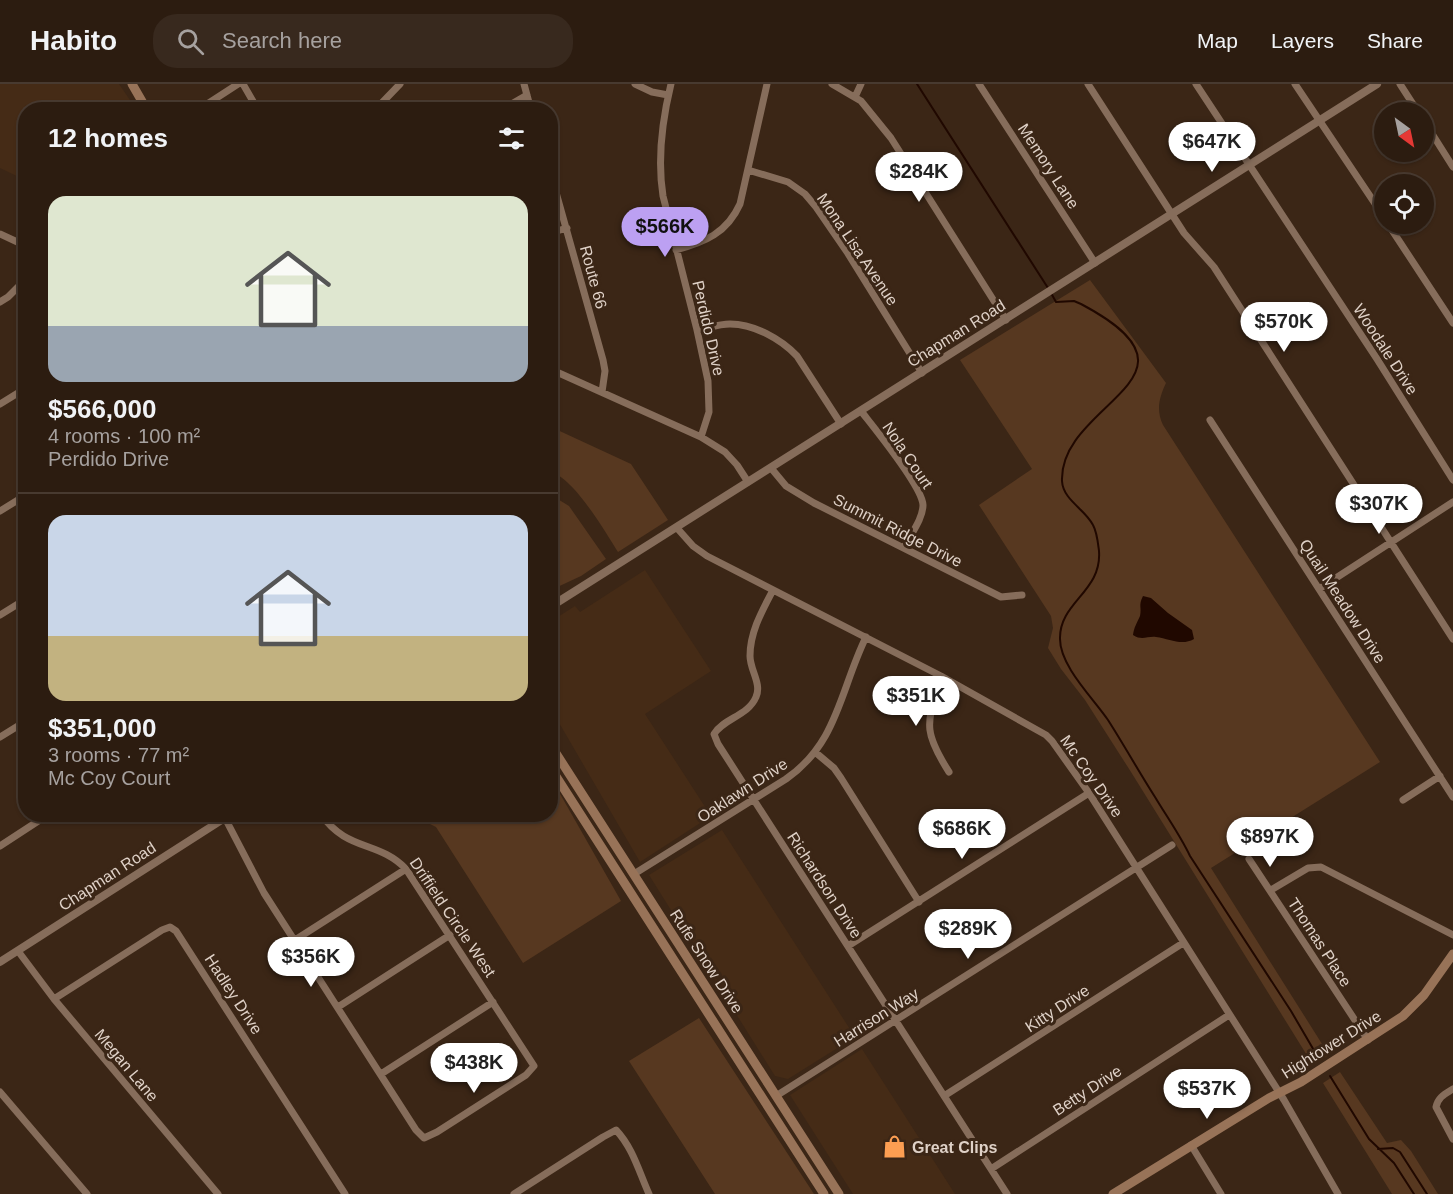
<!DOCTYPE html>
<meta charset="utf-8">
<style>
body{margin:0;font-family:Helvetica,sans-serif;background:#38291e;color:#f1f3f6;height:100vh;display:flex;flex-direction:column;font-size:22px;white-space:nowrap}
*{box-sizing:border-box;margin:0}
p{font-size:20px;color:#a6a19f}
.icon{flex:none;width:33px;height:33px;fill:none;stroke:currentColor;stroke-width:2;stroke-linecap:round;stroke-linejoin:round}
.map{position:relative;flex:1;overflow:hidden}
.drawer{position:absolute;left:18px;top:18px;width:540px;height:720px;display:flex;flex-direction:column;background:#2c1c10;border-radius:24px;box-shadow:0 2px 4px #0004,0 0 0 2px #483a30}
.drawer>*{flex:none}
.needle{width:39px;rotate:147deg}
.fabs{position:absolute;left:1374px;top:18px;display:grid;gap:12px}
.fabs a{display:grid;place-items:center;width:60px;height:60px;border-radius:50%;background:#2c1c10;box-shadow:0 2px 4px #0004,0 0 0 2px #483a30;font-size:30px}
.price{position:absolute;translate:-50% -51px;padding:0 14px;border-radius:21px;background:#fff;color:#222;font-size:20px;line-height:39px;filter:drop-shadow(0 2px 3px #0008)}
.price::after{content:'';position:absolute;left:50%;top:36px;width:18px;height:14px;margin-left:-9px;background:inherit;clip-path:polygon(0 0,100% 0,50% 100%)}
.price.selected{background:#bca0f2;color:#111}
ul{padding:0;list-style:none}
li{display:grid;align-content:center;gap:12px;height:318px;padding:0 30px}
li+li{border-top:2px solid #483a30}
li span{display:grid;place-items:center;height:186px;border-radius:18px;color:#555}
li>.icon{margin-inline-start:auto}
span .icon{width:108px;height:108px;fill:#fffc;stroke-width:1}
li b{font-size:26px}
h2{display:flex;justify-content:space-between;align-items:center;height:72px;padding:0 30px;font-size:26px}
header{display:flex;align-items:center;gap:36px;box-sizing:border-box;height:84px;padding:0 30px;background:#2c1c10;border-bottom:2px solid #483a30}
header strong{font-size:28px}
nav{display:flex;gap:33px;margin-inline-start:auto;font-size:21px}
.search{width:420px;height:54px;background:#38291e;display:flex;align-items:center;gap:15px;box-sizing:border-box;padding:0 21px;border-radius:24px;color:#a6a19f;font-size:22px}
.map>svg:first-child{display:block}
.built{fill:#452b16}
.green{fill:#573820}
.water{fill:#200800}
.lines{fill:none;stroke-linecap:round;stroke-linejoin:round}
.stream{stroke:#200800;stroke-width:2}
.minor{stroke:#866d5b;stroke-width:7}
.tertiary{stroke:#866d5b;stroke-width:8}
.secondary{stroke:#987358;stroke-width:9}
.labels{text-anchor:middle;stroke-width:6;stroke-linejoin:round;paint-order:stroke}
.street-label{font-size:16px;fill:#dfd1c7;stroke:#3b2616}
.poi-label{font-size:16px;font-weight:bold;fill:#dfd1c7;stroke:#3b2616;text-anchor:start}
</style>
<header>
<strong>Habito</strong>
<div class="search"><svg class="icon" aria-label="search" viewBox="0 0 24 24"><circle cx="10" cy="10" r="6"/><path d="M15 15l6 6"/></svg>Search here</div>
<nav><a>Map</a><a>Layers</a><a>Share</a></nav>
</header>
<div class="map">
<svg width="1453" height="1110" viewBox="0 0 1453 1110">
<rect width="100%" height="100%" fill="#3b2616"/>
<path class="built" d="M 0,0 L 119,0 L 136,25 L 26,26 L 25,96 L 0,84 Z
M 645,486 L 711,587 L 645,630 L 711,732 L 640,778 L 551,625 L 550,538 L 575,522 L 580,528 Z
M 722,746 L 855,953 L 788,995 L 775,992 L 649,791 Z
M 862,965 L 955,1110 L 853,1110 L 790,1011 Z"/>
<path class="green" d="M 1090,196 L 1166,299 C 1159,314 1156,326 1163,341 L 1380,678 L 1211,784 L 1329,971 L 1313,981 L 1131,688 L 1085,616 L 1061,585 L 1048,564 L 1053,544 L 1051,532 L 979,421 L 1032,385 L 960,276 Z
M 551,343 L 631,380 L 668,436 L 618,468 C 606,449 572,391 551,389 Z
M 556,414 L 569,422 L 606,475 L 581,492 L 551,506 L 551,415 Z
M 551,694 L 621,817 L 523,879 L 436,743 L 412,731 L 550,730 Z
M 699,934 L 814,1110 L 715,1110 L 629,977 Z
M 1340,988 L 1387,1059 L 1401,1056 L 1411,1067 L 1438,1110 L 1392,1110 L 1323,999 Z"/>
<path class="water" d="M 1143,512 L 1151,514 L 1168,529 L 1192,546 L 1194,555 C 1182,562 1170,555 1156,553 C 1147,552 1142,557 1133,551 C 1134,543 1137,539 1140,532 C 1142,523 1138,522 1143,512 Z"/>
<g class="lines">
<path class="stream" d="M 917,0 L 1048,204
M 1051,209 L 1056,218 L 1074,217 L 1081,220 C 1221,294 1059,318 1062,397 C 1063,416 1085,425 1093,441 C 1097,448 1098,459 1099,467 C 1102,508 1059,518 1060,555 C 1060,582 1093,614 1108,636 C 1124,661 1139,688 1155,713 C 1167,733 1180,751 1190,772 L 1291,927 L 1319,975
M 1330,992 L 1369,1055 L 1394,1079 L 1414,1110
M 1378,1065 L 1393,1064 L 1400,1068 L 1427,1110"/>
<path class="minor" d="M 243,0 L 258,26
M 524,0 L 531,26
M 635,0 L 652,8 L 668,11
M 671,0 C 662,37 657,74 663,112 L 697,246 L 708,297 L 709,328 L 701,353
M 832,0 L 861,17 L 891,54 L 1006,236
M 979,0 L 1095,179
M 1088,0 L 1184,149 L 1214,183 L 1453,555
M 1196,0 L 1377,275 L 1453,396
M 1295,0 L 1384,133
M 1400,0 L 1418,28
M 855,13 L 861,0
M 198,26 L 238,0
M 375,26 L 400,0
M 501,26 L 527,11
M 1424,37 L 1453,83
M 748,86 L 788,98 L 805,110 L 816,123 L 847,168 L 922,289
M 550,87 L 603,276 L 605,287 L 602,308
M 1388,140 L 1453,239
M 550,149 L 567,144
M 0,150 L 26,162
M 676,166 C 705,158 727,149 740,120 L 767,0
M 0,218 L 8,213 L 26,195
M 697,246 C 708,244 719,240 730,240 C 754,240 781,255 797,272 L 841,340
M 550,285 L 701,353 L 725,368 L 737,381 L 748,398
M 0,320 L 26,304
M 861,327 C 875,345 922,402 923,421 C 923,435 910,451 904,464
M 1210,336 L 1453,713
M 771,384 L 786,402 L 814,419 L 1001,513 L 1022,511
M 0,427 L 26,411
M 677,444 L 693,462 L 707,472 L 941,592 L 1046,651 L 1052,657 L 1089,709 L 1284,1016 L 1338,1110
M 1319,505 L 1453,418
M 773,506 C 762,527 750,548 750,572 C 750,586 762,600 756,613 C 748,632 724,634 714,650 L 718,660 L 1007,1110
M 0,531 L 26,515
M 941,592 C 928,639 921,644 949,688
M 0,653 L 26,637
M 815,668 L 834,684 L 841,694 L 919,818
M 1403,716 L 1440,692
M 225,734 L 264,809 L 416,1046 L 424,1054 L 437,1048 L 526,991 L 534,982 L 406,785 C 378,756 347,768 321,730
M 0,762 L 49,730
M 1249,775 L 1368,956
M 634,790 L 786,695 C 838,659 840,606 866,553
M 1271,806 L 1308,784 L 1321,783 L 1453,851
M 295,856 L 406,785
M 848,862 L 1089,709
M 18,867 L 54,915 L 218,1110
M 54,915 L 162,846 L 170,843 L 176,847 L 345,1110
M 338,923 L 450,851
M 381,990 L 493,918
M 1453,1005 C 1445,1010 1438,1013 1436,1023 L 1453,1055
M 0,1008 L 87,1110
M 776,1012 L 1172,761
M 944,1012 L 1183,859
M 1191,1061 L 1221,1110
M 991,1085 L 1229,931
M 514,1110 L 603,1053 L 616,1046 C 633,1064 639,1088 649,1110"/>
<path class="tertiary" d="M 550,523 L 1377,0
M 0,878 L 231,730"/>
<path class="secondary" d="M 132,0 L 147,26
M 550,660 L 839,1110
M 550,683 L 824,1110
M 1113,1110 L 1269,1014 L 1301,998 L 1403,932 L 1424,911 L 1453,870"/>
</g>
<defs>
<symbol id="shop-bare" viewBox="-9 -9 18 18"><path d="M-5-2.5h2.3a2.7 3.5 0 0 1 5.4 0H5L5.5 6h-11ZM-1.5-2.5h3a1.5 2.3 0 0 0-3 0Z" fill="#fc9e52" stroke="#3b2616" stroke-width="2.5" paint-order="stroke"/></symbol>
</defs>
<g fill-rule="evenodd">
<use href="#shop-bare" x="878" y="1046" width="33" height="33"/>
</g>
<g class="labels">
<g class="street-label">
<text transform="translate(1049 82) rotate(57)" y="6">Memory Lane</text>
<text transform="translate(858 165) rotate(56)" y="6">Mona Lisa Avenue</text>
<text transform="translate(594 193) rotate(75)" y="6">Route 66</text>
<text transform="translate(709 244) rotate(77)" y="6">Perdido Drive</text>
<text transform="translate(956 249) rotate(-32)" y="6">Chapman Road</text>
<text transform="translate(1386 265) rotate(57)" y="6">Woodale Drive</text>
<text transform="translate(908 371) rotate(56)" y="6">Nola Court</text>
<text transform="translate(898 446) rotate(27)" y="6">Summit Ridge Drive</text>
<text transform="translate(1343 517) rotate(57)" y="6">Quail Meadow Drive</text>
<text transform="translate(1092 692) rotate(55)" y="6">Mc Coy Drive</text>
<text transform="translate(742 706) rotate(-33)" y="6">Oaklawn Drive</text>
<text transform="translate(107 792) rotate(-33)" y="6">Chapman Road</text>
<text transform="translate(825 801) rotate(57)" y="6">Richardson Drive</text>
<text transform="translate(453 833) rotate(56)" y="6">Driffield Circle West</text>
<text transform="translate(1320 858) rotate(57)" y="6">Thomas Place</text>
<text transform="translate(707 877) rotate(57)" y="6">Rufe Snow Drive</text>
<text transform="translate(234 910) rotate(57)" y="6">Hadley Drive</text>
<text transform="translate(1057 924) rotate(-33)" y="6">Kitty Drive</text>
<text transform="translate(876 933) rotate(-32)" y="6">Harrison Way</text>
<text transform="translate(1331 960) rotate(-32)" y="6">Hightower Drive</text>
<text transform="translate(127 981) rotate(50)" y="6">Megan Lane</text>
<text transform="translate(1087 1006) rotate(-33)" y="6">Betty Drive</text>
</g>
<g class="poi-label">
<text x="912" y="1069">Great Clips</text>
</g>
</g>
</svg>
<div class="fabs">
<a><svg class="needle" viewBox="-14 -14 28 28"><path d="M0-13l5 13h-10z" fill="#e53935"/><path d="M0 13l5-13h-10z" fill="#a6a19f"/></svg></a>
<a><svg class="icon" aria-label="locate" viewBox="0 0 24 24"><circle cx="12" cy="12" r="6"/><path d="M12 2v4M12 18v4M2 12h4M18 12h4"/></svg></a>
</div>
<b class="price" style="left:1212px;top:89px">$647K</b>
<b class="price" style="left:919px;top:119px">$284K</b>
<b class="price selected" style="left:665px;top:174px">$566K</b>
<b class="price" style="left:1284px;top:269px">$570K</b>
<b class="price" style="left:1379px;top:451px">$307K</b>
<b class="price" style="left:916px;top:643px">$351K</b>
<b class="price" style="left:962px;top:776px">$686K</b>
<b class="price" style="left:1270px;top:784px">$897K</b>
<b class="price" style="left:968px;top:876px">$289K</b>
<b class="price" style="left:311px;top:904px">$356K</b>
<b class="price" style="left:474px;top:1010px">$438K</b>
<b class="price" style="left:1207px;top:1036px">$537K</b>
<section class="drawer">
<h2>12 homes<svg class="icon" aria-label="filters" viewBox="0 0 24 24"><path d="M4 7h16M4 17h16"/><circle cx="9" cy="7" r="2"/><circle cx="15" cy="17" r="2"/></svg></h2>
<ul>
<li><span style="background:linear-gradient(#dfe7d0 70%,#9aa5b1 0)"><svg class="icon" aria-label="home" viewBox="0 0 24 24"><path d="M3 11l9-7 9 7M6 9v11h12V9"/></svg></span><div><b>$566,000</b><p>4 rooms · 100 m²</p><p>Perdido Drive</p></div></li>
<li><span style="background:linear-gradient(#c9d6e8 65%,#c2b280 0)"><svg class="icon" aria-label="home" viewBox="0 0 24 24"><path d="M3 11l9-7 9 7M6 9v11h12V9"/></svg></span><div><b>$351,000</b><p>3 rooms · 77 m²</p><p>Mc Coy Court</p></div></li>
</ul>
</section>
</div>
